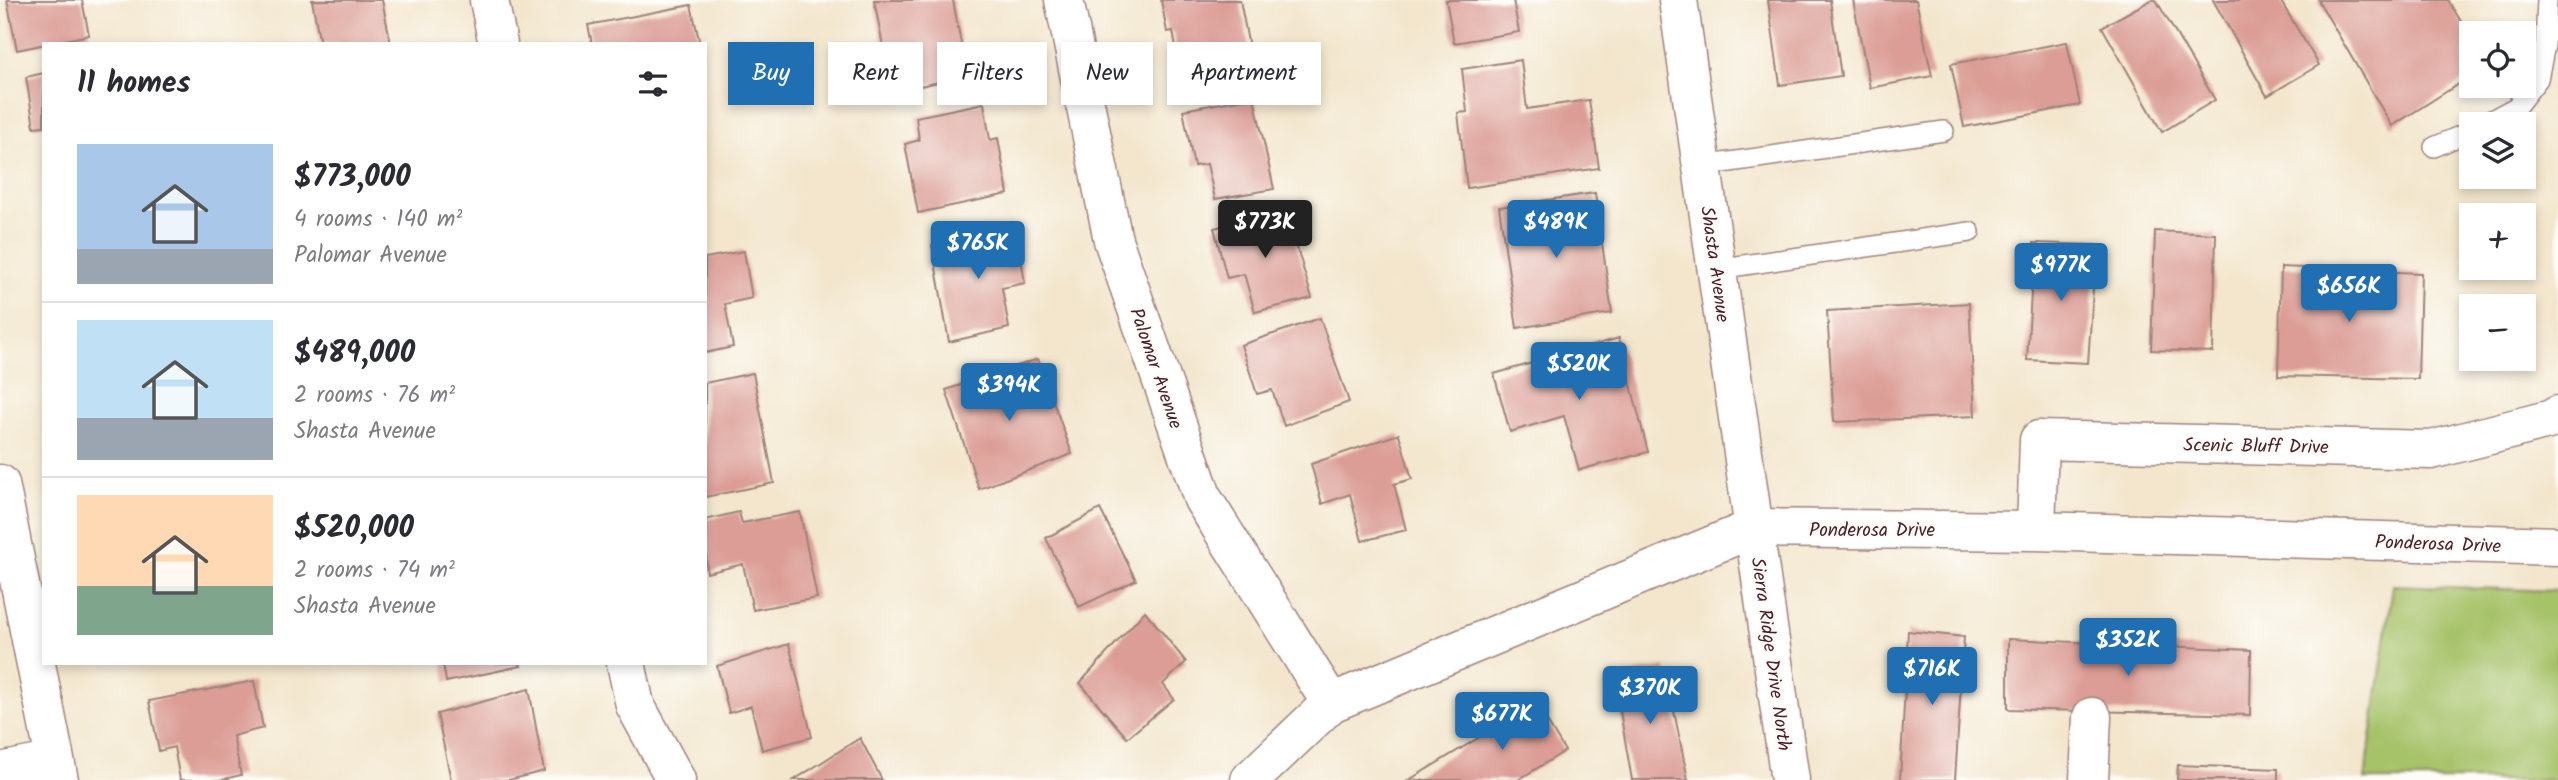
<!DOCTYPE html>
<meta charset="utf-8">
<style>
body{margin:0;font-family:Kalam,sans-serif;background:#f2f2f3;color:#2b2b33;height:100vh;display:flex;flex-direction:column;font-size:26px;white-space:nowrap}
*{box-sizing:border-box;margin:0}
p{font-size:23px;color:#7c7c81}
.icon{flex:none;width:38px;height:38px;fill:none;stroke:currentColor;stroke-width:2;stroke-linecap:round;stroke-linejoin:round}
.map{position:relative;flex:1;overflow:hidden}
.drawer{position:absolute;left:42px;top:42px;width:665px;height:623px;display:flex;flex-direction:column;background:#fff;border-radius:0px;box-shadow:0 4px 10px #0003}
.drawer>*{flex:none}
.top-card{position:absolute;left:728px;top:42px;width:665px;height:63px;display:flex;gap:14px}
.buttons{position:absolute;left:2459px;top:21px;display:grid;gap:14px}
.buttons a{display:grid;place-items:center;width:77px;height:77px;border-radius:0px;background:#fff;box-shadow:0 4px 10px #0003;font-size:35px}
.price{position:absolute;translate:-50% -60px;padding:0 16px;border-radius:7px;background:#1f6fb2;color:#fff;font-size:23px;line-height:46px;filter:drop-shadow(0 2px 4px #0008)}
.price::after{content:'';position:absolute;left:50%;top:42px;width:21px;height:16px;margin-left:-10px;background:inherit;clip-path:polygon(0 0,100% 0,50% 100%)}
.price.active{background:#222;color:#fff}
ul{padding:0;list-style:none}
li{display:flex;align-items:center;gap:21px;height:175px;padding:0 35px}
li+li{border-top:2px solid #e1e1e2}
li span{display:grid;place-items:center;flex:none;width:196px;height:140px;border-radius:0px;color:#555}
li>.icon{margin-inline-start:auto}
span .icon{width:84px;height:84px;fill:#fffc;stroke-width:1}
li b{font-size:30px}
h2{display:flex;justify-content:space-between;align-items:center;height:84px;padding:0 35px;font-size:30px}
.pill{padding:0 24px;border-radius:0px;background:#fff;box-shadow:0 4px 10px #0003;font-size:24px;line-height:63px}
.pill.active{background:#1f6fb2;color:#fff}
.map>svg:first-child{display:block}
.green{fill:#a7c36a;stroke:#78714a;stroke-width:2}
.building{fill:#db9d95}
.lines{fill:none;stroke-linecap:round;stroke-linejoin:round}
.service-casing{stroke:#9e827c;stroke-width:22}
.minor-casing{stroke:#9e827c;stroke-width:41}
.service{stroke:#fff;stroke-width:19}
.minor{stroke:#fff;stroke-width:38}
.labels{text-anchor:middle;stroke-width:5;stroke-linejoin:round;paint-order:stroke}
.street-label{font-size:19px;fill:#4a1f2b;stroke:#fdfcf7}
</style>
<div class="map">
<svg width="2558" height="780" viewBox="0 0 2558 780">
<rect width="100%" height="100%" fill="#fdfcf7"/>
<filter id="ink" filterUnits="userSpaceOnUse"><feTurbulence type="fractalNoise" baseFrequency=".0143" numOctaves="2"/><feDisplacementMap in="SourceGraphic" scale="14" xChannelSelector="R" yChannelSelector="G"/><feConvolveMatrix kernelMatrix="1 2 1 2 8 2 1 2 1" color-interpolation-filters="sRGB"/></filter>
<filter id="wash" filterUnits="userSpaceOnUse"><feTurbulence type="fractalNoise" baseFrequency=".00686" numOctaves="4" result="noise"/><feDisplacementMap in="SourceGraphic" scale="28" xChannelSelector="R" yChannelSelector="G"/><feGaussianBlur stdDeviation="1.57" result="paint"/><feColorMatrix in="noise" values="0 0 0 0 0 0 0 0 0 0 0 0 0 0 0 0 0 1.4 0 .05"/><feComposite in="paint" operator="in"/></filter>
<g filter="url(#wash)">
<rect width="100%" height="100%" fill="#f3e6cd"/>
<path class="green" d="M 2393,585 L 2558,591 L 2558,780 L 2365,780 Z"/>
<g id="blocks">
<path class="building" d="M 7,0 L 82,0 L 89,35 L 17,50 Z
M 312,0 L 382,0 L 391,44 L 320,44 Z
M 874,0 L 953,0 L 967,76 L 892,92 Z
M 1161,0 L 1240,0 L 1254,73 L 1183,85 L 1173,31 L 1167,32 Z
M 1446,0 L 1513,0 L 1519,32 L 1454,43 Z
M 1768,0 L 1830,0 L 1841,76 L 1780,85 Z
M 1853,0 L 1916,0 L 1932,76 L 1870,88 Z
M 2151,0 L 2156,0 L 2215,100 L 2162,132 L 2102,27 Z
M 2213,0 L 2280,0 L 2319,65 L 2267,96 Z
M 2318,0 L 2448,0 L 2471,38 L 2471,76 L 2392,126 Z
M 691,5 L 700,44 L 592,44 L 588,25 Z
M 2067,42 L 2080,105 L 1964,127 L 1951,64 Z
M 1521,60 L 1527,109 L 1589,100 L 1599,168 L 1467,188 L 1458,113 L 1467,112 L 1462,69 Z
M 44,73 L 44,126 L 34,127 L 26,77 Z
M 1254,97 L 1274,189 L 1215,199 L 1207,164 L 1194,166 L 1183,110 Z
M 984,103 L 990,140 L 998,138 L 1008,194 L 918,213 L 905,144 L 919,140 L 916,117 Z
M 1595,193 L 1612,313 L 1517,328 L 1499,207 Z
M 1286,211 L 1312,298 L 1255,312 L 1244,274 L 1227,278 L 1214,228 Z
M 1016,227 L 1025,283 L 1002,288 L 1009,328 L 949,342 L 932,245 Z
M 2155,231 L 2216,234 L 2213,352 L 2151,350 Z
M 2034,243 L 2096,245 L 2088,363 L 2027,360 Z
M 744,251 L 752,298 L 725,304 L 733,347 L 705,353 L 705,258 Z
M 2281,267 L 2421,273 L 2418,379 L 2278,376 Z
M 1969,303 L 1975,416 L 1834,422 L 1827,311 Z
M 1320,318 L 1349,402 L 1284,426 L 1272,390 L 1257,394 L 1241,345 Z
M 1619,338 L 1648,452 L 1579,470 L 1564,416 L 1510,432 L 1494,374 Z
M 1038,359 L 1072,454 L 979,489 L 946,390 Z
M 753,373 L 774,483 L 705,497 L 705,383 Z
M 1399,434 L 1412,479 L 1394,484 L 1406,530 L 1362,541 L 1350,494 L 1322,504 L 1311,464 Z
M 1100,509 L 1136,580 L 1079,607 L 1046,538 Z
M 739,512 L 742,523 L 800,512 L 817,598 L 753,610 L 743,564 L 707,573 L 705,520 Z
M 1145,611 L 1186,662 L 1163,684 L 1174,699 L 1127,738 L 1080,683 Z
M 1908,631 L 1964,637 L 1955,780 L 1900,780 Z
M 2008,639 L 2251,650 L 2250,715 L 2008,709 Z
M 789,644 L 812,737 L 762,750 L 751,706 L 729,713 L 717,666 Z
M 443,663 L 520,663 L 521,666 L 446,682 Z
M 1665,667 L 1688,780 L 1632,780 L 1614,677 Z
M 254,681 L 263,728 L 233,736 L 241,775 L 220,780 L 180,780 L 174,747 L 159,751 L 149,701 Z
M 529,689 L 544,771 L 509,780 L 451,780 L 437,714 Z
M 1536,703 L 1565,751 L 1518,780 L 1409,780 Z
M 860,738 L 882,780 L 794,780 Z
M 2178,765 L 2278,769 L 2278,780 L 2177,780 Z"/>
</g>
</g>
<g filter="url(#ink)">
<use href="#blocks" fill-opacity="0" stroke="#9e827c" stroke-width="2"/>
<g class="lines">
<defs>
<path id="service" d="M 2484,124 L 2516,107 L 2538,79 L 2545,45 L 2547,0
M 2434,147 L 2471,131
M 1702,166 L 1944,131
M 1717,269 L 1970,232"/>
<path id="minor" d="M 489,0 L 498,44
M 1064,0 L 1113,240 L 1203,499 L 1331,703
M 1678,0 L 1790,780
M 0,484 L 59,780
M 2036,531 L 2039,440 L 2431,450 L 2552,419 L 2558,415
M 626,663 L 635,705 L 676,780
M 0,772 L 55,761
M 1250,780 L 1331,703 L 1754,528 L 2036,531 L 2558,546
M 2089,780 L 2092,717"/>
</defs>
<use href="#service" class="service-casing"/>
<use href="#minor" class="minor-casing"/>
<use href="#service" class="service"/>
<use href="#minor" class="minor"/>
</g>
</g>
<g class="labels">
<g class="street-label">
<text transform="translate(1716 264) rotate(82)" y="7">Shasta Avenue</text>
<text transform="translate(1157 368) rotate(71)" y="7">Palomar Avenue</text>
<text transform="translate(2256 445) rotate(1)" y="7">Scenic Bluff Drive</text>
<text x="1872" y="536">Ponderosa Drive</text>
<text transform="translate(2438 543) rotate(2)" y="7">Ponderosa Drive</text>
<text transform="translate(1772 654) rotate(82)" y="7">Sierra Ridge Drive North</text>
</g>
</g>
</svg>
<div class="buttons">
<a><svg class="icon" aria-label="locate" viewBox="0 0 24 24"><circle cx="12" cy="12" r="6"/><path d="M12 2v4M12 18v4M2 12h4M18 12h4"/></svg></a>
<a><svg class="icon" aria-label="layers" viewBox="0 0 24 24"><path d="M12 4l9 5-9 5-9-5zM3 14l9 5 9-5"/></svg></a>
<a>+</a>
<a>−</a>
</div>
<b class="price active" style="left:1265px;top:260px">$773K</b>
<b class="price" style="left:1556px;top:260px">$489K</b>
<b class="price" style="left:978px;top:281px">$765K</b>
<b class="price" style="left:2061px;top:303px">$977K</b>
<b class="price" style="left:2349px;top:324px">$656K</b>
<b class="price" style="left:1579px;top:402px">$520K</b>
<b class="price" style="left:1009px;top:423px">$394K</b>
<b class="price" style="left:2128px;top:678px">$352K</b>
<b class="price" style="left:1932px;top:707px">$716K</b>
<b class="price" style="left:1650px;top:726px">$370K</b>
<b class="price" style="left:1502px;top:752px">$677K</b>
<div class="top-card">
<a class="pill active">Buy</a>
<a class="pill">Rent</a>
<a class="pill">Filters</a>
<a class="pill">New</a>
<a class="pill">Apartment</a>
</div>
<section class="drawer">
<h2>11 homes<svg class="icon" aria-label="filters" viewBox="0 0 24 24"><path d="M4 7h16M4 17h16"/><circle cx="9" cy="7" r="2"/><circle cx="15" cy="17" r="2"/></svg></h2>
<ul>
<li><span style="background:linear-gradient(#a9c7e8 75%,#9aa5b1 0)"><svg class="icon" aria-label="home" viewBox="0 0 24 24"><path d="M3 11l9-7 9 7M6 9v11h12V9"/></svg></span><div><b>$773,000</b><p>4 rooms · 140 m²</p><p>Palomar Avenue</p></div></li>
<li><span style="background:linear-gradient(#bfe0f5 70%,#9aa5b1 0)"><svg class="icon" aria-label="home" viewBox="0 0 24 24"><path d="M3 11l9-7 9 7M6 9v11h12V9"/></svg></span><div><b>$489,000</b><p>2 rooms · 76 m²</p><p>Shasta Avenue</p></div></li>
<li><span style="background:linear-gradient(#ffd9b3 65%,#7fa58c 0)"><svg class="icon" aria-label="home" viewBox="0 0 24 24"><path d="M3 11l9-7 9 7M6 9v11h12V9"/></svg></span><div><b>$520,000</b><p>2 rooms · 74 m²</p><p>Shasta Avenue</p></div></li>
</ul>
</section>
</div>
